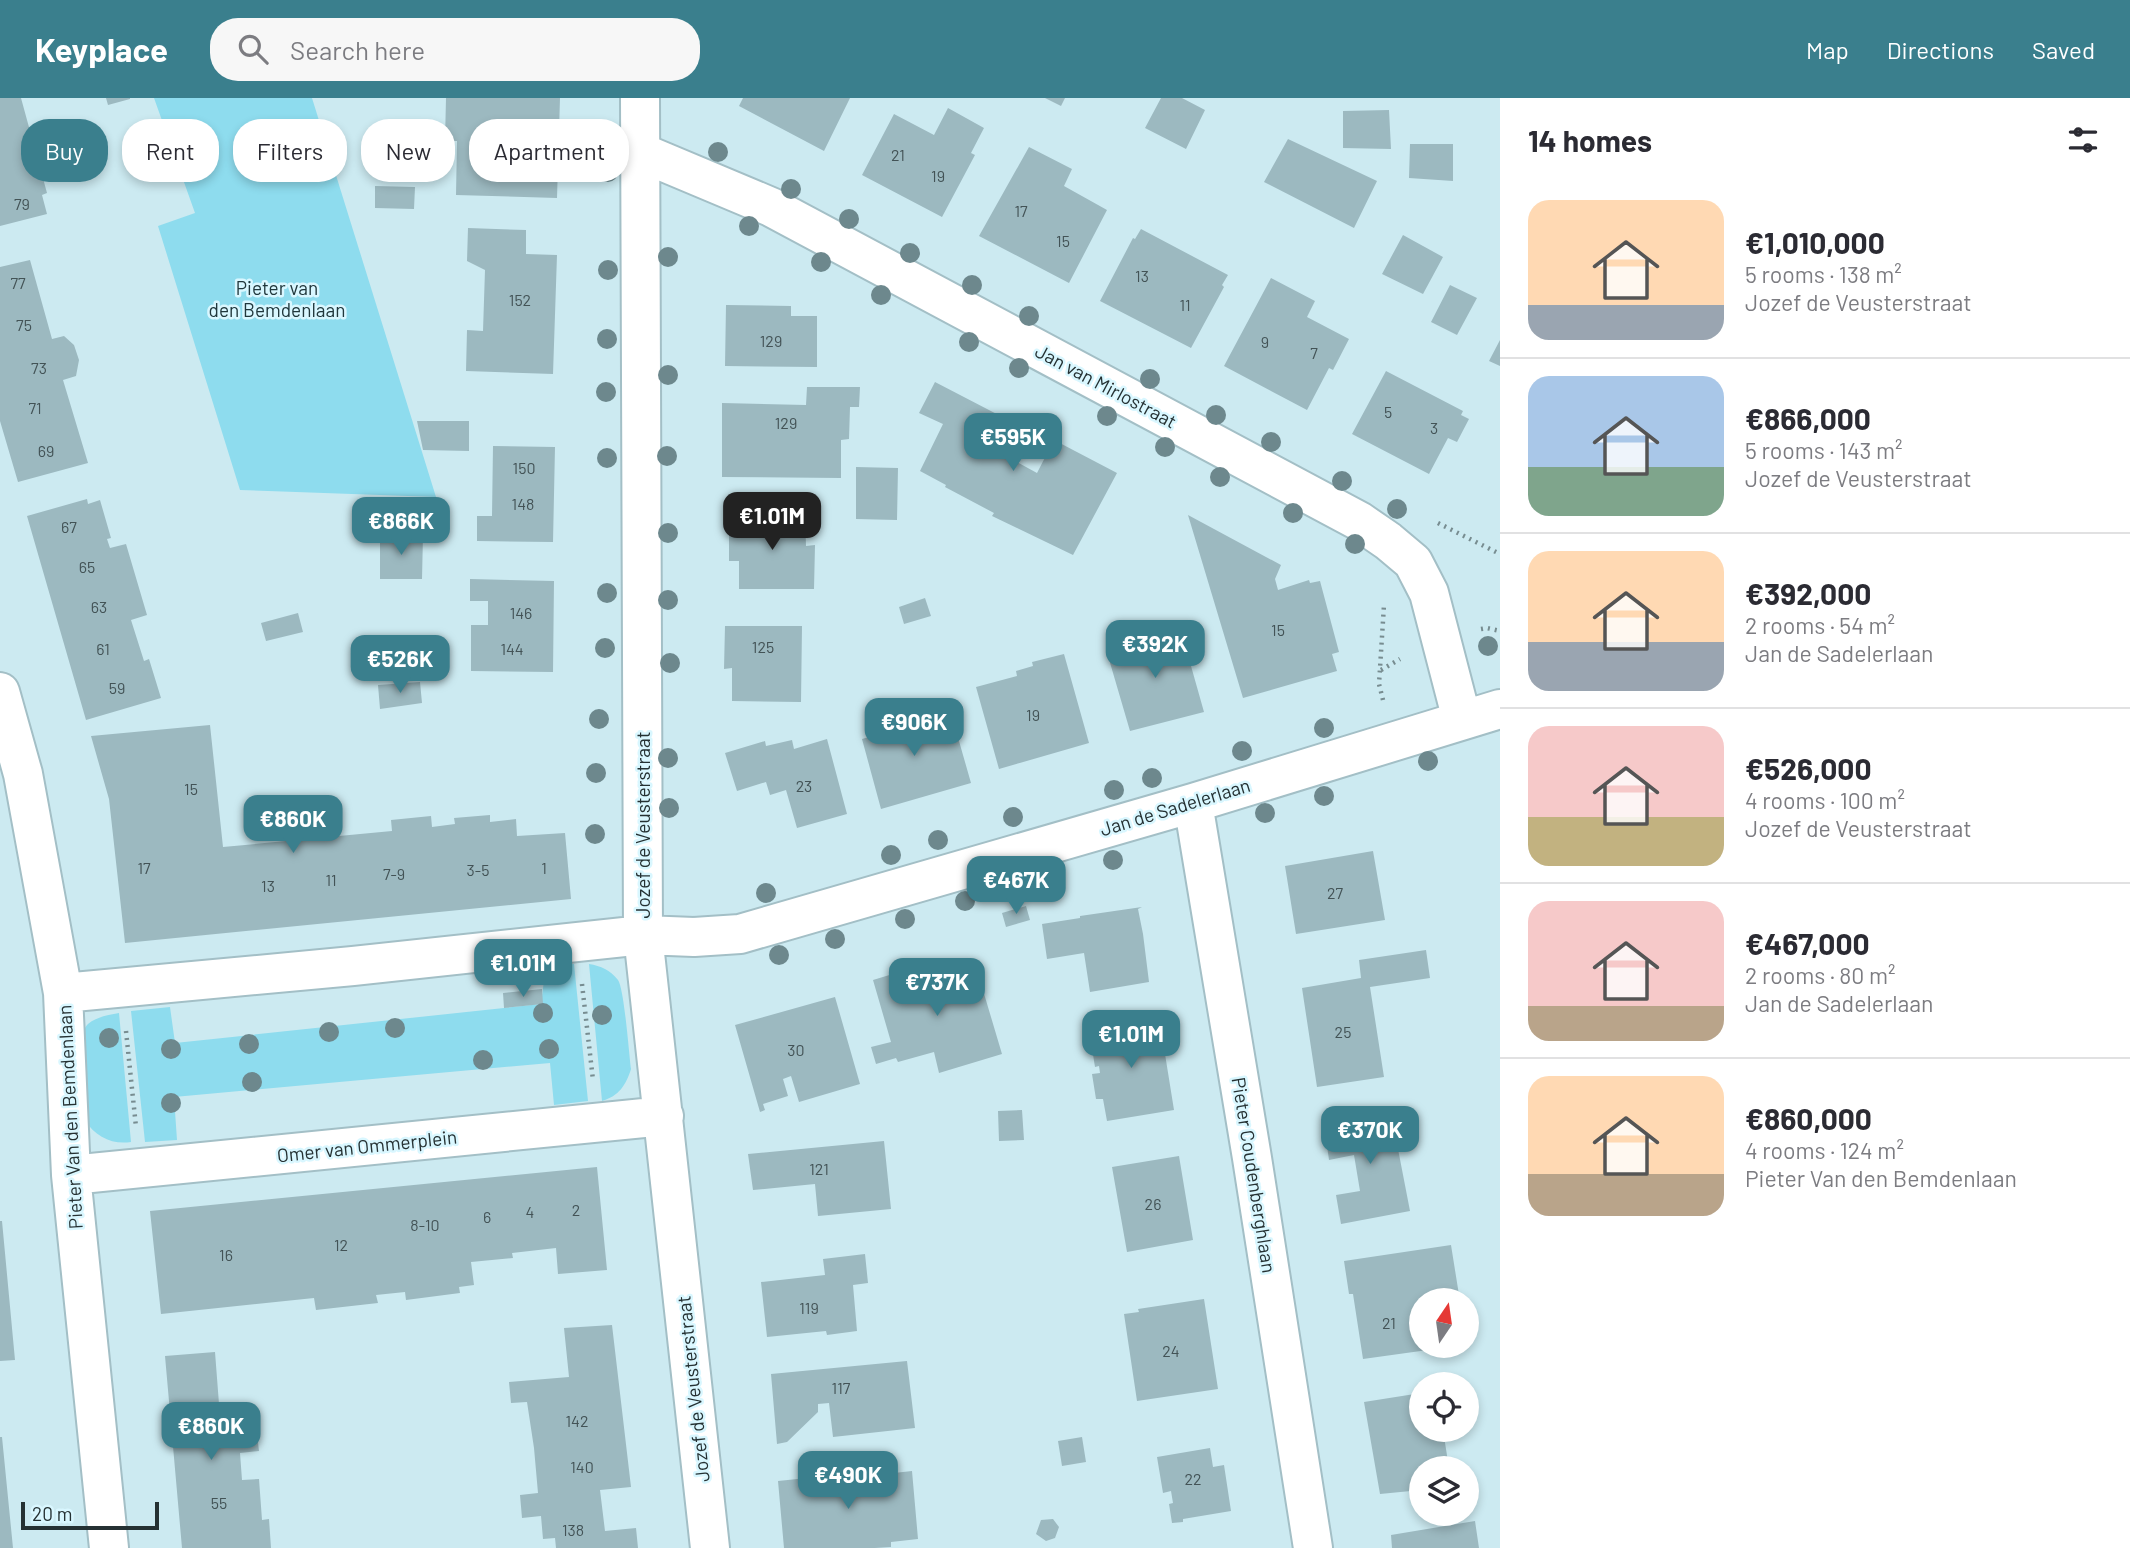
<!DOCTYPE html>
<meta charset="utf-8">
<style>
body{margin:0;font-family:Barlow,sans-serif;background:#f7f7f7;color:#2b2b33;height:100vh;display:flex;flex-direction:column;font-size:26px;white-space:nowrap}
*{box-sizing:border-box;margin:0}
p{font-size:23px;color:#7c7c81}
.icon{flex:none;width:38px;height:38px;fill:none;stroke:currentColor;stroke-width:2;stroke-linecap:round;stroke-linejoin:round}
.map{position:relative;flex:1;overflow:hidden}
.details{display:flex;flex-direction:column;background:#fff;width:630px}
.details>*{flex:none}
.top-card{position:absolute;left:21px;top:21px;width:665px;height:63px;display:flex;gap:14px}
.needle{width:46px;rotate:13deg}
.controls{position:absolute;left:1409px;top:1190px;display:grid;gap:14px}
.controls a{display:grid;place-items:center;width:70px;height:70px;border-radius:50%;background:#fff;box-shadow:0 4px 10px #0003;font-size:35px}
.scale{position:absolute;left:21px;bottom:18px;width:138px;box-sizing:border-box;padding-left:7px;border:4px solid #253133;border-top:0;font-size:19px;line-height:24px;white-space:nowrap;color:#253133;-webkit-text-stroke:5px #d9f7ff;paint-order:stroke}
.price{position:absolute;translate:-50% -60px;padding:0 16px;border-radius:14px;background:#3a7f8d;color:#fff;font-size:23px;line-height:46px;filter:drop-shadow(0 2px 4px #0008)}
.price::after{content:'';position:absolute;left:50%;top:42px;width:21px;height:16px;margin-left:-10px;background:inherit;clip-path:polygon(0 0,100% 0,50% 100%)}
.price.selected{background:#222;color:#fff}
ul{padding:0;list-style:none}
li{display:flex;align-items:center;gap:21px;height:175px;padding:0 28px}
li+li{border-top:2px solid #e1e1e2}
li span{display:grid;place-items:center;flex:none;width:196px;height:140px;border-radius:21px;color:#555}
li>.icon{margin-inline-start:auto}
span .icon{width:84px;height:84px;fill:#fffc;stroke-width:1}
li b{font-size:30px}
h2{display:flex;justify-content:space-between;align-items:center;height:84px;padding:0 28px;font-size:30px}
.chip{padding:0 24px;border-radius:28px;background:#fff;box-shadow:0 4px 10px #0003;font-size:24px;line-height:63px}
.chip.selected{background:#3a7f8d;color:#fff}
header{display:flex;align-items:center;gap:42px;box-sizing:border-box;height:98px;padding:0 35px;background:#3a7f8d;color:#fff}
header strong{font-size:33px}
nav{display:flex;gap:38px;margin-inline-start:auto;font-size:24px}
.search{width:490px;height:63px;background:#f7f7f7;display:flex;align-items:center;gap:18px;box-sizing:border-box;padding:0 24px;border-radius:28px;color:#7c7c81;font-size:26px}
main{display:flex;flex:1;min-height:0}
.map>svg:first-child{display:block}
.green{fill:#8edcee}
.building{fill:#9cb9c0}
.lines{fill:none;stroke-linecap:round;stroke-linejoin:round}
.minor-casing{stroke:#a3bfc6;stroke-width:42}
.path{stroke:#778c90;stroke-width:4.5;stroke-dasharray:2 5;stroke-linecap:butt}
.minor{stroke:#fff;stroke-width:38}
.tree{fill:#6d888d}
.labels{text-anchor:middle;stroke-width:5;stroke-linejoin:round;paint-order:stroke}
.number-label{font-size:16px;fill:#435356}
.park-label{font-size:19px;fill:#20373c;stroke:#d9f7ff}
.street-label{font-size:19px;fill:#253133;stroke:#d9f7ff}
</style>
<header>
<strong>Keyplace</strong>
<div class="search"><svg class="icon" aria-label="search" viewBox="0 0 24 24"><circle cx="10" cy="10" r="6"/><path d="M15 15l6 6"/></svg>Search here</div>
<nav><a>Map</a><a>Directions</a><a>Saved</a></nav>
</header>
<main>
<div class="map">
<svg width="1500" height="1450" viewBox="0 0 1500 1450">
<rect width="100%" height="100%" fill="#cceaf1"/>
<path class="green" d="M 154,0 L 312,0 L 436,399 L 240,392 L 158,128 L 195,115 Z
M 574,866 L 588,1003 L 554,1007 L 550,965 L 174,999 L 177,1042 L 145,1044 L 131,913 L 170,909 L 175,945 L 504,910 L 541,906 L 546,867 Z
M 589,866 C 601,868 610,872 618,882 C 624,890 629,955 631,971 C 626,987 619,998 602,1003 Z
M 119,915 L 131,1044 C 113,1047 95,1039 85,1022 C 82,1017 79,949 80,940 C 81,937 85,929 88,926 C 96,919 108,917 119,915 Z"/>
<path class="building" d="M 0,0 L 21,0 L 47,95 L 42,97 L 47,116 L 0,128 Z
M 106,0 L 130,0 L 130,1 L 108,7 Z
M 446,0 L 560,0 L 557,100 L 456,97 L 457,43 L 445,43 Z
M 743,0 L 850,0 L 824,53 L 739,8 Z
M 1045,0 L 1065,0 L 1061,8 Z
M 1161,0 L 1182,0 L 1205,12 L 1186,51 L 1145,30 Z
M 948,10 L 984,30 L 971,55 L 975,57 L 942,119 L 862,77 L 894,16 L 934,37 Z
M 1389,12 L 1391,51 L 1343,50 L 1343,13 Z
M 1288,41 L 1377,83 L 1354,130 L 1264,84 Z
M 1410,46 L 1453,46 L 1453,83 L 1409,80 Z
M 1029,49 L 1072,71 L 1064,88 L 1107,112 L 1069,185 L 979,138 Z
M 375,88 L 415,89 L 414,111 L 375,110 Z
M 468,130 L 526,132 L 526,156 L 557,157 L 553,276 L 466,273 L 467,232 L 483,233 L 485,172 L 467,163 Z
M 1141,131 L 1228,177 L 1222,187 L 1224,189 L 1191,250 L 1100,203 L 1133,140 L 1135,141 Z
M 1403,137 L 1443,159 L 1423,196 L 1382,176 Z
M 30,162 L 52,241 L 64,238 L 74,247 L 79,262 L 76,278 L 63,282 L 88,365 L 18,384 L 0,323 L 0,169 Z
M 1271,180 L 1315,203 L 1307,219 L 1349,241 L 1333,272 L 1329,270 L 1307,312 L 1224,268 Z
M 1450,187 L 1477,200 L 1457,237 L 1431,224 Z
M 726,207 L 791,208 L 791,218 L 817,218 L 817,269 L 725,268 Z
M 1500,242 L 1500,268 L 1489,263 Z
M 1386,273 L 1463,313 L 1461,317 L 1469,321 L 1457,344 L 1448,340 L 1429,376 L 1352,336 Z
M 935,284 L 1014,325 L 999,354 L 1037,375 L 1054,342 L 1117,375 L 1073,457 L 992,418 L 994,415 L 945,389 L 946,387 L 920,373 L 943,326 L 919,315 Z
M 807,289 L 860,289 L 859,309 L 850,309 L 849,341 L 841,342 L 841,380 L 722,379 L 722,305 L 806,307 Z
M 417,323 L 469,323 L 469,353 L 423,352 Z
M 493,348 L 555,349 L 553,444 L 477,443 L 477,418 L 492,418 Z
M 856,369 L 898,370 L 897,422 L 856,421 Z
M 87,401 L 88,406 L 100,402 L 111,440 L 107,441 L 110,450 L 126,446 L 147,517 L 131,522 L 144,563 L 149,561 L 161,600 L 86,622 L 27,418 Z
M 729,417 L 805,418 L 806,448 L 815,447 L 814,491 L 739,491 L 739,463 L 729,463 Z
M 1188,417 L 1281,467 L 1275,481 L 1278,492 L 1309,482 L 1310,485 L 1320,483 L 1339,554 L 1332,556 L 1337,573 L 1243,600 Z
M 380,437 L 423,437 L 422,481 L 380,481 Z
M 470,481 L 554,483 L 553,574 L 471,573 L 471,527 L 488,527 L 488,503 L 470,503 Z
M 925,500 L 931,518 L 904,526 L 899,509 Z
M 298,515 L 303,534 L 266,543 L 261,525 Z
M 725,528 L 802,528 L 801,604 L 732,603 L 732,570 L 724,571 Z
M 1180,529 L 1204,614 L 1130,633 L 1106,551 Z
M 1064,556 L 1089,645 L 999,671 L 976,589 L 1017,578 L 1016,573 L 1033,568 L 1032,564 Z
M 420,584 L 422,605 L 380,611 L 378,587 Z
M 903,615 L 906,627 L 951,615 L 971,685 L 881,711 L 862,641 L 869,639 L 865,626 Z
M 210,627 L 223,749 L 392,733 L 391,722 L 431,718 L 432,729 L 455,726 L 454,720 L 490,717 L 490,724 L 516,721 L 517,738 L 565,735 L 571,801 L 125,845 L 109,701 L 91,638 Z
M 827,641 L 847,716 L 797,730 L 786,692 L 770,697 L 766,684 L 737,693 L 725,655 L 765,643 L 766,648 L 792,642 L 794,651 Z
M 1373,753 L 1385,822 L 1296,836 L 1285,768 Z
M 1026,808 L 1030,822 L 1006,829 L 1002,815 Z
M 1142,809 L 1138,811 L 1143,836 L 1149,884 L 1090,894 L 1084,855 L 1047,861 L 1042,826 L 1080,820 L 1080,818 Z
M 1426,852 L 1430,880 L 1370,889 L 1384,979 L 1317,989 L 1302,890 L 1361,880 L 1359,862 Z
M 974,862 L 1002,956 L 939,975 L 934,954 L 898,964 L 896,960 L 876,966 L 871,949 L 891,944 L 873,882 L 896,875 L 899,886 Z
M 542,891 L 543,906 L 504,910 L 503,895 Z
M 835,899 L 860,986 L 799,1004 L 791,978 L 783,981 L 788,998 L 763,1006 L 765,1012 L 760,1014 L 735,927 Z
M 1156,921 L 1162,956 L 1165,956 L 1174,1012 L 1107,1023 L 1103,1001 L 1096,1001 L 1092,976 L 1100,975 L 1099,968 L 1095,969 L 1089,932 Z
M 1022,1012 L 1024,1042 L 999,1043 L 998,1013 Z
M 1396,1014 L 1403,1050 L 1398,1051 L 1410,1113 L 1341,1126 L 1336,1097 L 1360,1093 L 1354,1057 L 1329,1062 L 1324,1027 Z
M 884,1043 L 891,1111 L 818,1118 L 815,1086 L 753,1092 L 748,1056 Z
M 1179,1058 L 1193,1142 L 1127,1154 L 1112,1069 Z
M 597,1069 L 607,1172 L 558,1176 L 556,1150 L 512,1155 L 513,1160 L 471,1164 L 474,1187 L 459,1189 L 460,1195 L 406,1202 L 405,1194 L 376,1197 L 378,1205 L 316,1212 L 314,1200 L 161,1216 L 150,1113 Z
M 0,1123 L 2,1123 L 15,1262 L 0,1263 Z
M 1451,1147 L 1459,1197 L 1421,1202 L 1421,1248 L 1434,1248 L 1435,1251 L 1363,1261 L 1353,1196 L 1349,1196 L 1344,1163 Z
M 865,1156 L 868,1185 L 853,1187 L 857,1233 L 827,1237 L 826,1233 L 767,1239 L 761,1184 L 825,1177 L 823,1161 Z
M 1204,1201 L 1218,1291 L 1137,1303 L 1124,1216 L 1139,1214 L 1138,1211 Z
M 612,1227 L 631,1389 L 600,1392 L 605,1433 L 636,1430 L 638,1450 L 556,1450 L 555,1440 L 543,1441 L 541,1418 L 522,1420 L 520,1397 L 538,1395 L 534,1350 L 527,1304 L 511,1305 L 509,1284 L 569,1279 L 564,1230 Z
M 215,1254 L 221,1332 L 256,1328 L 259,1353 L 240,1355 L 242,1382 L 259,1381 L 262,1422 L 269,1421 L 271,1450 L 182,1450 L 165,1258 Z
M 907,1263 L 915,1330 L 833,1339 L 829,1305 L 818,1306 L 818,1314 L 787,1344 L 777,1346 L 771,1276 Z
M 1421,1295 L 1421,1332 L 1443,1332 L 1449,1370 L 1421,1370 L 1421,1392 L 1380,1396 L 1364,1304 Z
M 0,1339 L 2,1339 L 13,1450 L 0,1450 Z
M 1082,1339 L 1086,1364 L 1062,1368 L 1058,1343 Z
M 1210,1350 L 1213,1369 L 1224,1367 L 1231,1413 L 1183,1421 L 1183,1424 L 1172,1425 L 1169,1406 L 1173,1405 L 1171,1393 L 1163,1395 L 1157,1359 Z
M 885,1372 L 885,1376 L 912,1373 L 918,1441 L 891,1444 L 891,1449 L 875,1450 L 784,1450 L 778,1383 Z
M 1053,1421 L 1059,1429 L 1055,1440 L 1046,1443 L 1036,1436 L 1041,1422 Z
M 1475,1423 L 1479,1450 L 1392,1450 L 1391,1437 Z"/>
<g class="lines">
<defs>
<path id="minor" d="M 640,0 L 643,837 L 710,1450
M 640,54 L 771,109 L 1359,423 L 1388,443 L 1413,464 L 1429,495 L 1462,622
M 0,594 L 23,676 L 63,895 L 71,1077 L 109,1450
M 1193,705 L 1252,1060 L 1313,1450
M 63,895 L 353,868 L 643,837 L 694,839 L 740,836 L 1193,705 L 1500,611
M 71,1077 L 664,1018"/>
</defs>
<use href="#minor" class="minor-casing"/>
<path class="path" d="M 1438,425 L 1500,456
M 1481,531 L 1487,530 L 1500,533
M 1381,572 L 1400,561
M 1383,602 L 1379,586 L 1384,507
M 582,886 L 593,982
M 126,933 L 136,1029"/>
<use href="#minor" class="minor"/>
</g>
<g class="tree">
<circle cx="718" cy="54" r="10"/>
<circle cx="608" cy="74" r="10"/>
<circle cx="791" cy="91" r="10"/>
<circle cx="849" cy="121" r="10"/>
<circle cx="749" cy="128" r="10"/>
<circle cx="910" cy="155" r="10"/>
<circle cx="668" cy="159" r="10"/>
<circle cx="821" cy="164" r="10"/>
<circle cx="608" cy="172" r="10"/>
<circle cx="972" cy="187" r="10"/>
<circle cx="881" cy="197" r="10"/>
<circle cx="1029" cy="218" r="10"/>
<circle cx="607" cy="241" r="10"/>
<circle cx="969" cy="244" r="10"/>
<circle cx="1019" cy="270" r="10"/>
<circle cx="668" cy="277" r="10"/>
<circle cx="1150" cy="281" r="10"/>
<circle cx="606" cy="294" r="10"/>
<circle cx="1216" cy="317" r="10"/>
<circle cx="1107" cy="318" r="10"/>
<circle cx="1271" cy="344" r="10"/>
<circle cx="1165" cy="349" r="10"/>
<circle cx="667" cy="358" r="10"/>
<circle cx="607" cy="360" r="10"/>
<circle cx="1220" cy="379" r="10"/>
<circle cx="1342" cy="383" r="10"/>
<circle cx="1397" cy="411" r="10"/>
<circle cx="1293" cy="415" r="10"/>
<circle cx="668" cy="435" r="10"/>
<circle cx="1355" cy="446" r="10"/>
<circle cx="607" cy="495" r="10"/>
<circle cx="668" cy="502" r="10"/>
<circle cx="1488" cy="548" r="10"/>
<circle cx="605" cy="550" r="10"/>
<circle cx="670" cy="565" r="10"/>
<circle cx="599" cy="621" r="10"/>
<circle cx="1324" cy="630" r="10"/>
<circle cx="1242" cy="653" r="10"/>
<circle cx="668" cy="660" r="10"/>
<circle cx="1428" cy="663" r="10"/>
<circle cx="596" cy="675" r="10"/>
<circle cx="1152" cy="680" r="10"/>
<circle cx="1114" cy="692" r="10"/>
<circle cx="1324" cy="698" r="10"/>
<circle cx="669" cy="710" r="10"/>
<circle cx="1265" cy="715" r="10"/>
<circle cx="1013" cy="719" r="10"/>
<circle cx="595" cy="736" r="10"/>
<circle cx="938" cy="742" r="10"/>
<circle cx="891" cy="757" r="10"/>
<circle cx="1113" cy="762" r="10"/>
<circle cx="1044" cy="782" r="10"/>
<circle cx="766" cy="795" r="10"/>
<circle cx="965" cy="803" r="10"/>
<circle cx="905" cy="821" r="10"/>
<circle cx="835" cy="841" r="10"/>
<circle cx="779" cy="857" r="10"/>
<circle cx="543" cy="915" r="10"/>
<circle cx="602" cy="917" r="10"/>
<circle cx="395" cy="930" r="10"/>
<circle cx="329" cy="934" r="10"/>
<circle cx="109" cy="940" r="10"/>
<circle cx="249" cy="946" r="10"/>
<circle cx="171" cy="951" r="10"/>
<circle cx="549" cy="951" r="10"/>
<circle cx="483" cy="962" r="10"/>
<circle cx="252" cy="984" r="10"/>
<circle cx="171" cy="1005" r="10"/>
</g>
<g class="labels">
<g class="number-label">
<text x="898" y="63">21</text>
<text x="938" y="84">19</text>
<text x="22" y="112">79</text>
<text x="1021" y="119">17</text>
<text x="1063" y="149">15</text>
<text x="1142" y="184">13</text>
<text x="18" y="191">77</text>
<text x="520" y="208">152</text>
<text x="1185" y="213">11</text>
<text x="24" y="233">75</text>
<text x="771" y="249">129</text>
<text x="1265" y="250">9</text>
<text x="1314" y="261">7</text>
<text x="39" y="276">73</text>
<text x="35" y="316">71</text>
<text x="1388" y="320">5</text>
<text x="786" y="331">129</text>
<text x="1434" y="336">3</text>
<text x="46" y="359">69</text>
<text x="524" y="376">150</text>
<text x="523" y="412">148</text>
<text x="69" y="435">67</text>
<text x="87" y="475">65</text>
<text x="99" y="515">63</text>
<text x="521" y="521">146</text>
<text x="1278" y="538">15</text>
<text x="763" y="555">125</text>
<text x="103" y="557">61</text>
<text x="512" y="557">144</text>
<text x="117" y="596">59</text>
<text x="1033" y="623">19</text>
<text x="804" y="694">23</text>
<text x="191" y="697">15</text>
<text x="144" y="776">17</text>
<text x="544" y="776">1</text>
<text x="478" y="778">3-5</text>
<text x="394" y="782">7-9</text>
<text x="331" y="788">11</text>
<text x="268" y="794">13</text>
<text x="1335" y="801">27</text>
<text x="1343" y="940">25</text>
<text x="796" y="958">30</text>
<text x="819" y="1077">121</text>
<text x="1153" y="1112">26</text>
<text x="576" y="1118">2</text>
<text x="530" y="1120">4</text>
<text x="487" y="1125">6</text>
<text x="425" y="1133">8-10</text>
<text x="341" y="1153">12</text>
<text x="226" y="1163">16</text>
<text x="809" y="1216">119</text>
<text x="1389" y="1231">21</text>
<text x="1171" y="1259">24</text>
<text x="841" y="1296">117</text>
<text x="577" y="1329">142</text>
<text x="582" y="1375">140</text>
<text x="1193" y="1387">22</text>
<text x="219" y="1411">55</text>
<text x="573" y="1438">138</text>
</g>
<g class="park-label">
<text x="277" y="197">Pieter van<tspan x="277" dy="22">den Bemdenlaan</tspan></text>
</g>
<g class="street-label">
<text transform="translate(1106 288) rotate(28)" y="7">Jan van Mirlostraat</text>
<text transform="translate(1175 709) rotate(-17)" y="7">Jan de Sadelerlaan</text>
<text transform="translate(643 727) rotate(-90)" y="7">Jozef de Veusterstraat</text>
<text transform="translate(70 1019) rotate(-93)" y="7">Pieter Van den Bemdenlaan</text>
<text transform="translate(367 1048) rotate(-6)" y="7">Omer van Ommerplein</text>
<text transform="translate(1254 1077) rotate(81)" y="7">Pieter Coudenberghlaan</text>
<text transform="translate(693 1291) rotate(-96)" y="7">Jozef de Veusterstraat</text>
</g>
</g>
</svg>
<div class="controls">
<a><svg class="needle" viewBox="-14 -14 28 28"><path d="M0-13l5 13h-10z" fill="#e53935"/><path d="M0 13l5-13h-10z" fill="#7c7c81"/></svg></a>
<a><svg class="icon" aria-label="locate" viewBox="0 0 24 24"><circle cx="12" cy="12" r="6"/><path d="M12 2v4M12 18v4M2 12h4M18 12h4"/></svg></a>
<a><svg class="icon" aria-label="layers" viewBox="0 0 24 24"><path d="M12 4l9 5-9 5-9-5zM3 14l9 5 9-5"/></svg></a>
</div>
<div class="scale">20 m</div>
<b class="price" style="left:1013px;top:375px">€595K</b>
<b class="price selected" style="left:772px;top:454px">€1.01M</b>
<b class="price" style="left:401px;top:459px">€866K</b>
<b class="price" style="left:1155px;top:582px">€392K</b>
<b class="price" style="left:400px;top:597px">€526K</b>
<b class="price" style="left:914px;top:660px">€906K</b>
<b class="price" style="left:293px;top:757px">€860K</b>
<b class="price" style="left:1016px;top:818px">€467K</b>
<b class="price" style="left:523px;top:901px">€1.01M</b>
<b class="price" style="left:937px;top:920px">€737K</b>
<b class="price" style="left:1131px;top:972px">€1.01M</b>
<b class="price" style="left:1370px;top:1068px">€370K</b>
<b class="price" style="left:211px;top:1364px">€860K</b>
<b class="price" style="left:848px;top:1413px">€490K</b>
<div class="top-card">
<a class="chip selected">Buy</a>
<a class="chip">Rent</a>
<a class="chip">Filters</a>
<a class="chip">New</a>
<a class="chip">Apartment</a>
</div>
</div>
<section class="details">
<h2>14 homes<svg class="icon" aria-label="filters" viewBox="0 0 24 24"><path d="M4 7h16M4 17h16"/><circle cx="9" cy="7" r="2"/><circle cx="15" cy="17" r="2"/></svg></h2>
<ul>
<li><span style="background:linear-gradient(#ffd9b3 75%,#9aa5b1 0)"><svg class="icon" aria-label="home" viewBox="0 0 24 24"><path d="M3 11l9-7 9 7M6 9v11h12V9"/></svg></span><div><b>€1,010,000</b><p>5 rooms · 138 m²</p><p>Jozef de Veusterstraat</p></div></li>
<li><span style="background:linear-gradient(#a9c7e8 65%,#7fa58c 0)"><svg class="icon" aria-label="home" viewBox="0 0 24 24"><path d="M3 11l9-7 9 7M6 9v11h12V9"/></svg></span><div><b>€866,000</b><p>5 rooms · 143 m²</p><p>Jozef de Veusterstraat</p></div></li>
<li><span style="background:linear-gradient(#ffd9b3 65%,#9aa5b1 0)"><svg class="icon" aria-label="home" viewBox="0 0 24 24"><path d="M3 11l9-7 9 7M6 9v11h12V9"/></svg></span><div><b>€392,000</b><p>2 rooms · 54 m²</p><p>Jan de Sadelerlaan</p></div></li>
<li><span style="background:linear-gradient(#f6c9c9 65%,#c2b280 0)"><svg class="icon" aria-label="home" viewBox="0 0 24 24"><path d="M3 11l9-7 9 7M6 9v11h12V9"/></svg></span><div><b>€526,000</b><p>4 rooms · 100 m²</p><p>Jozef de Veusterstraat</p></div></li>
<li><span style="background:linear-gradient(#f6c9c9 75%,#b9a48a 0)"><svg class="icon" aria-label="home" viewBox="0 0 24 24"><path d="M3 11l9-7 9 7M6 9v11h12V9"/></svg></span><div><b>€467,000</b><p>2 rooms · 80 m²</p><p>Jan de Sadelerlaan</p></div></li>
<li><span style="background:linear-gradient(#ffd9b3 70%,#b9a48a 0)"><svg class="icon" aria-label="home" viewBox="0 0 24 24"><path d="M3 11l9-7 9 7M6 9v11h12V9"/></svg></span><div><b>€860,000</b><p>4 rooms · 124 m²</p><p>Pieter Van den Bemdenlaan</p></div></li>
</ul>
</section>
</main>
